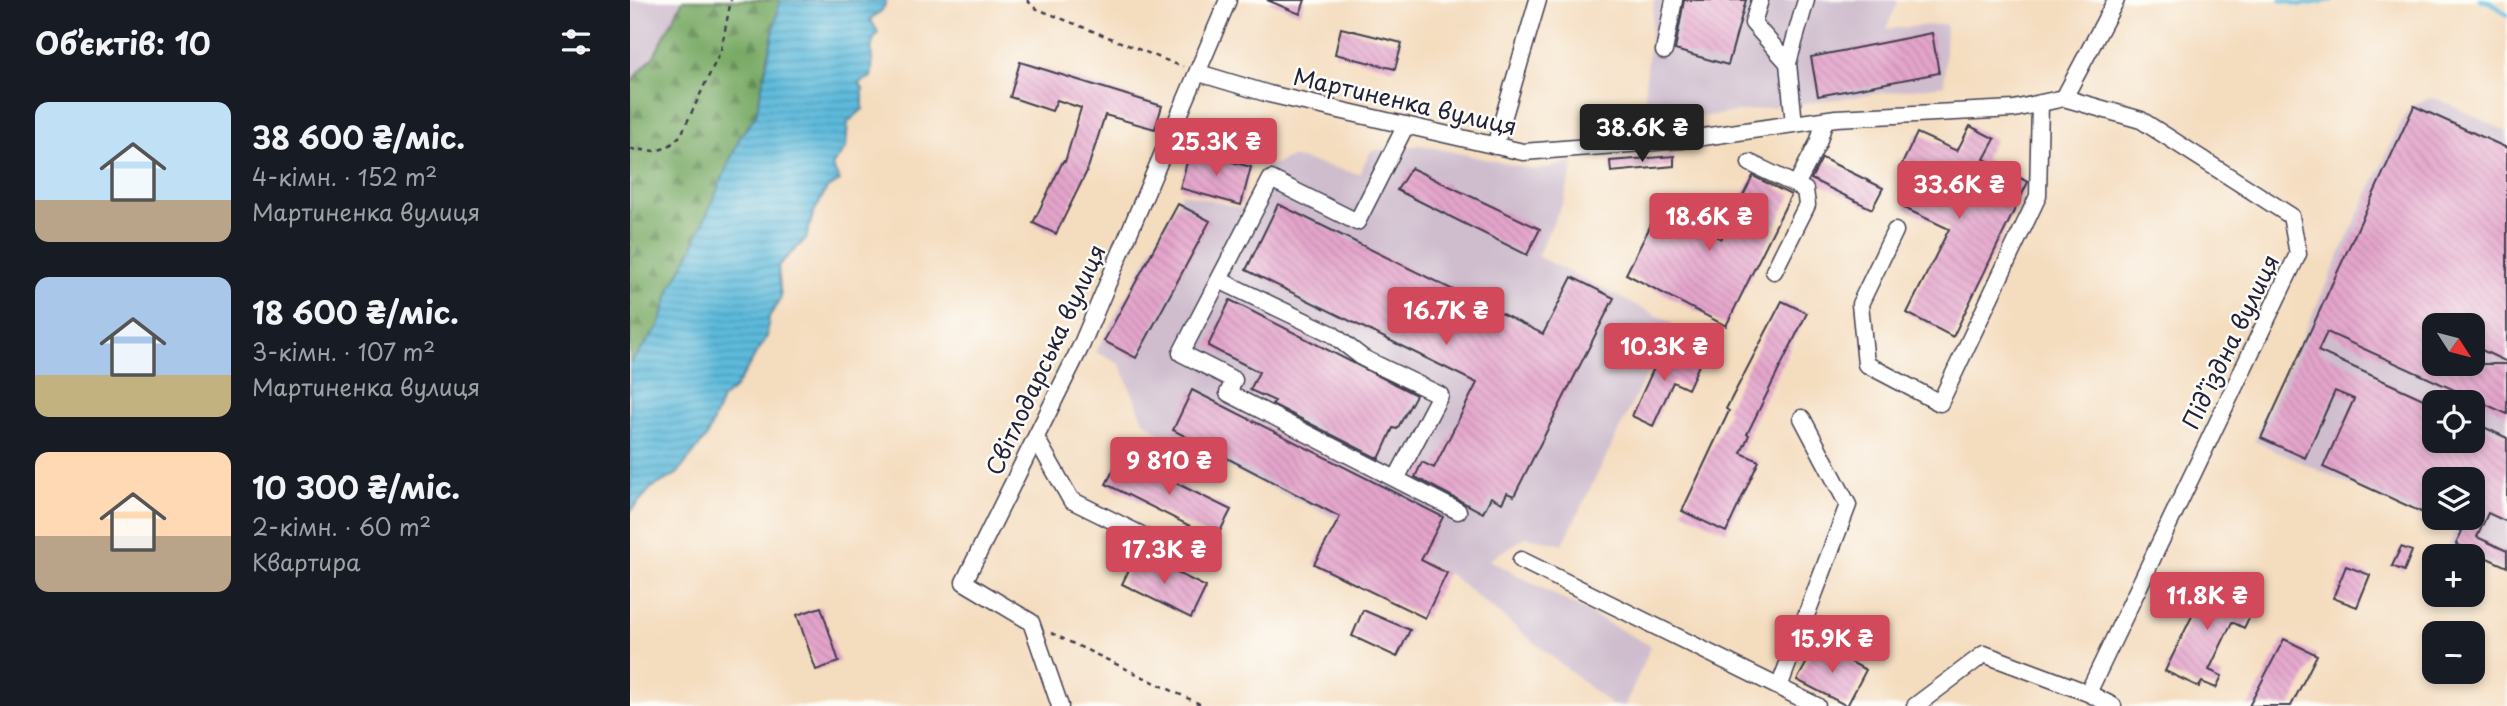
<!DOCTYPE html>
<html lang="uk">
<meta charset="utf-8">
<style>
body{margin:0;font-family:"Playpen Sans",sans-serif;background:#20242c;color:#f1f3f6;height:100vh;display:flex;flex-direction:column;font-size:26px;white-space:nowrap}
*{box-sizing:border-box;margin:0}
p{font-size:23px;color:#9ea1a6}
.icon{flex:none;width:38px;height:38px;fill:none;stroke:currentColor;stroke-width:2;stroke-linecap:round;stroke-linejoin:round}
.map{position:relative;flex:1;overflow:hidden}
.drawer{display:flex;flex-direction:column;background:#171b24;width:630px}
.drawer>*{flex:none}
.needle{width:46px;rotate:126deg}
.tools{position:absolute;left:1792px;top:313px;display:grid;gap:14px}
.tools a{display:grid;place-items:center;width:63px;height:63px;border-radius:14px;background:#171b24;box-shadow:0 4px 10px #0003;font-size:35px}
.price{position:absolute;translate:-50% -60px;padding:0 16px;border-radius:7px;background:#d1495b;color:#fff;font-size:23px;line-height:46px;filter:drop-shadow(0 2px 4px #0008)}
.price::after{content:'';position:absolute;left:50%;top:42px;width:21px;height:16px;margin-left:-10px;background:inherit;clip-path:polygon(0 0,100% 0,50% 100%)}
.price.on{background:#222;color:#fff}
ul{padding:0;list-style:none}
li{display:flex;align-items:center;gap:21px;height:175px;padding:0 35px}
li span{display:grid;place-items:center;flex:none;width:196px;height:140px;border-radius:14px;color:#555}
li>.icon{margin-inline-start:auto}
span .icon{width:84px;height:84px;fill:#fffc;stroke-width:1}
li b{font-size:30px}
h2{display:flex;justify-content:space-between;align-items:center;height:84px;padding:0 35px;font-size:30px}
main{display:flex;flex:1;min-height:0}
.map>svg:first-child{display:block}
.industrial{fill:#cfbdce;fill-rule:evenodd}
.forest{fill:url(#forest-firs);stroke:#4c6650;stroke-width:2}
.water{fill:url(#water-rules);stroke:#406e8b;stroke-width:2}
.lines{fill:none;stroke-linecap:round;stroke-linejoin:round}
.stream{stroke:#5dbadb;stroke-width:4.5}
.building{fill:url(#building-back-hatch)}
.minor-casing{stroke:#423e4f;stroke-width:19}
.path{stroke:#423e4f;stroke-width:2.5;stroke-dasharray:5 5;stroke-linecap:butt}
.minor{stroke:#fff;stroke-width:16}
.labels{text-anchor:middle;stroke-width:5;stroke-linejoin:round;paint-order:stroke}
.street-label{font-size:23px;fill:#22223b;stroke:#fdfcf7}
</style>
<main>
<section class="drawer">
<h2>Об’єктів: 10<svg class="icon" aria-label="filters" viewBox="0 0 24 24"><path d="M4 7h16M4 17h16"/><circle cx="9" cy="7" r="2"/><circle cx="15" cy="17" r="2"/></svg></h2>
<ul>
<li><span style="background:linear-gradient(#bfe0f5 70%,#b9a48a 0)"><svg class="icon" aria-label="home" viewBox="0 0 24 24"><path d="M3 11l9-7 9 7M6 9v11h12V9"/></svg></span><div><b>38 600 ₴/міс.</b><p>4-кімн. · 152 m²</p><p>Мартиненка вулиця</p></div></li>
<li><span style="background:linear-gradient(#a9c7e8 70%,#c2b280 0)"><svg class="icon" aria-label="home" viewBox="0 0 24 24"><path d="M3 11l9-7 9 7M6 9v11h12V9"/></svg></span><div><b>18 600 ₴/міс.</b><p>3-кімн. · 107 m²</p><p>Мартиненка вулиця</p></div></li>
<li><span style="background:linear-gradient(#ffd9b3 60%,#b9a48a 0)"><svg class="icon" aria-label="home" viewBox="0 0 24 24"><path d="M3 11l9-7 9 7M6 9v11h12V9"/></svg></span><div><b>10 300 ₴/міс.</b><p>2-кімн. · 60 m²</p><p>Квартира</p></div></li>
</ul>
</section>
<div class="map">
<svg width="1877" height="706" viewBox="0 0 1877 706">
<defs>
<pattern id="forest-firs" width="22" height="20" patternUnits="userSpaceOnUse" patternTransform="scale(1.75)"><rect width="22" height="20" fill="#77a964"/><path d="M5 1l3.5 6h-7zM16 11l3.5 6h-7z" fill="#618954"/></pattern>
<pattern id="water-rules" width="6" height="5" patternUnits="userSpaceOnUse" patternTransform="scale(1.75)"><rect width="6" height="5" fill="#5dbadb"/><path d="M0 2.5h6" fill="none" stroke="#4c97b3"/></pattern>
<pattern id="building-back-hatch" width="6" height="6" patternUnits="userSpaceOnUse" patternTransform="scale(1.75)"><rect width="6" height="6" fill="#e4a4cb"/><path d="M-1 5l2 2M0 0l6 6M5-1l2 2" fill="none" stroke="#c38daf"/></pattern>
</defs>
<rect width="100%" height="100%" fill="#fdfcf7"/>
<filter id="ink" filterUnits="userSpaceOnUse"><feTurbulence type="fractalNoise" baseFrequency=".0143" numOctaves="2"/><feDisplacementMap in="SourceGraphic" scale="14" xChannelSelector="R" yChannelSelector="G"/><feConvolveMatrix kernelMatrix="1 2 1 2 8 2 1 2 1" color-interpolation-filters="sRGB"/></filter>
<filter id="wash" filterUnits="userSpaceOnUse"><feTurbulence type="fractalNoise" baseFrequency=".00686" numOctaves="4" result="noise"/><feDisplacementMap in="SourceGraphic" scale="28" xChannelSelector="R" yChannelSelector="G"/><feGaussianBlur stdDeviation="1.57" result="paint"/><feColorMatrix in="noise" values="0 0 0 0 0 0 0 0 0 0 0 0 0 0 0 0 0 1.4 0 .05"/><feComposite in="paint" operator="in"/></filter>
<g filter="url(#wash)">
<rect width="100%" height="100%" fill="#f4dcbe"/>
<path class="industrial" d="M 0,0 L 53,0 L 24,56 L 0,82 Z
M 1024,0 L 1269,0 L 1256,29 L 1316,24 L 1314,85 L 1016,124 L 1015,87 Z
M 1800,98 L 1808,99 L 1877,132 L 1877,572 L 1819,545 L 1825,532 L 1624,441 L 1774,116 L 1782,105 ZM 1804,326 L 1843,326 L 1843,364 L 1804,364 ZM 1804,402 L 1843,402 L 1843,441 L 1804,441 ZM 1804,480 L 1843,480 L 1843,518 L 1804,518 Z
M 790,145 L 906,170 L 945,162 L 934,200 L 907,256 L 1042,323 L 933,544 L 896,537 L 859,560 L 1021,646 L 995,706 L 983,706 L 822,576 L 800,563 L 536,438 L 514,421 L 490,364 L 466,352 L 552,193 L 613,209 L 630,170 L 662,157 L 729,174 L 741,151 Z"/>
<path class="forest" d="M 53,0 L 150,0 L 126,115 L 110,137 L 62,249 L 41,288 L 29,326 L 0,364 L 0,82 L 24,56 Z"/>
<path class="water" d="M 150,0 L 256,0 C 255,10 248,14 240,19 L 248,32 C 235,51 246,58 241,77 L 229,83 L 233,89 L 233,109 L 218,122 L 216,148 L 202,166 L 210,181 L 197,188 L 183,214 L 176,239 L 148,266 L 151,298 L 139,317 L 137,337 L 105,388 L 92,399 L 77,436 L 47,474 L 21,488 L 0,512 L 0,364 L 29,326 L 41,288 L 62,249 L 110,137 L 126,115 Z"/>
<g class="lines">
<path class="stream" d="M 1651,0 L 1670,5 L 1702,0
M 1850,0 L 1861,2 L 1877,15"/>
</g>
<g id="blocks">
<path class="building" d="M 637,0 L 675,0 L 670,14 Z
M 1054,0 L 1116,0 L 1098,65 L 1045,50 Z
M 711,28 L 772,43 L 765,69 L 705,54 Z
M 1302,33 L 1309,73 L 1188,96 L 1181,57 Z
M 390,62 L 532,106 L 525,129 L 475,115 L 457,171 L 426,234 L 403,223 L 433,161 L 435,162 L 451,108 L 427,100 L 422,111 L 380,97 Z
M 1784,106 L 1877,148 L 1877,362 L 1843,346 L 1843,326 L 1804,326 L 1804,364 L 1877,364 L 1877,414 L 1697,332 L 1688,351 L 1804,404 L 1804,441 L 1843,441 L 1843,422 L 1877,438 L 1877,522 L 1858,513 L 1847,537 L 1877,551 L 1877,567 L 1826,544 L 1832,531 L 1805,518 L 1843,518 L 1843,480 L 1804,480 L 1804,518 L 1693,467 L 1724,399 L 1705,391 L 1675,458 L 1631,438 Z
M 1340,126 L 1365,139 L 1354,159 L 1398,182 L 1323,337 L 1277,313 L 1319,229 L 1274,208 L 1291,175 L 1272,164 L 1287,133 L 1327,151 Z
M 560,151 L 621,167 L 611,205 L 550,188 Z
M 1044,156 L 1044,166 L 981,172 L 980,161 Z
M 1192,158 L 1253,188 L 1242,209 L 1181,179 Z
M 781,168 L 910,229 L 897,255 L 767,190 Z
M 1123,176 L 1161,195 L 1096,326 L 996,274 L 1031,205 L 1091,239 Z
M 548,204 L 580,221 L 506,358 L 474,341 Z
M 648,204 L 913,334 L 942,277 L 984,298 L 884,496 L 877,493 L 872,503 L 861,497 L 853,513 L 785,477 L 792,462 L 804,468 L 847,383 L 616,270 Z
M 600,300 L 786,395 L 767,429 L 763,428 L 749,459 L 642,404 L 645,401 L 620,390 L 629,372 L 578,346 Z
M 1152,301 L 1177,313 L 1117,434 L 1119,435 L 1111,453 L 1129,461 L 1096,532 L 1052,511 L 1099,411 L 1096,409 Z
M 1034,346 L 1070,363 L 1058,389 L 1043,382 L 1023,426 L 1002,416 Z
M 562,390 L 813,517 L 791,560 L 817,573 L 795,618 L 684,564 L 710,517 L 543,430 Z
M 491,456 L 601,510 L 586,539 L 476,484 Z
M 1771,547 L 1782,551 L 1774,571 L 1762,566 Z
M 507,553 L 576,587 L 561,618 L 492,584 Z
M 1716,566 L 1740,575 L 1727,607 L 1703,598 Z
M 1569,576 L 1626,604 L 1614,628 L 1602,622 L 1579,670 L 1592,676 L 1586,688 L 1572,682 L 1569,687 L 1535,671 L 1567,606 L 1557,600 Z
M 191,607 L 209,662 L 186,670 L 167,615 Z
M 733,610 L 780,630 L 767,657 L 722,636 Z
M 1654,639 L 1687,655 L 1661,706 L 1619,706 Z
M 1187,644 L 1236,670 L 1217,706 L 1167,680 Z"/>
</g>
</g>
<g filter="url(#ink)">
<use href="#blocks" fill-opacity="0" stroke="#423e4f" stroke-width="2"/>
<g class="lines">
<defs>
<path id="minor" d="M 1130,0 L 1123,23 L 1158,63
M 1034,51 L 1044,0
M 569,73 L 639,94 L 893,152 L 1052,140 L 1206,118 L 1384,109 L 1434,98 L 1511,120 L 1661,216 L 1668,254 L 1458,693 L 1483,706
M 1434,98 L 1486,0
M 1164,124 L 1158,63 L 1176,0
M 776,125 L 727,222 L 641,179 L 551,353 L 604,380 L 598,393 L 828,511
M 865,146 L 908,0
M 1120,163 L 1166,185
M 1265,231 L 1230,304 L 1236,364 L 1310,403 L 1408,196 L 1410,103
M 1144,271 L 1177,205 L 1175,190 L 1166,185 L 1188,143 L 1195,120
M 589,280 L 702,334 L 733,358 L 810,395 L 766,479
M 406,438 L 441,500 L 550,554
M 891,560 L 1187,706
M 1149,687 L 1218,505 L 1172,418
M 430,706 L 401,622 L 334,582 L 451,346 L 598,0
M 1285,706 L 1354,654 L 1458,693"/>
</defs>
<use href="#minor" class="minor-casing"/>
<path class="path" d="M 397,0 L 405,8 L 553,67
M 0,149 L 26,151 L 38,147 L 51,135 L 91,50 L 101,0
M 421,633 L 574,706"/>
<use href="#minor" class="minor"/>
</g>
</g>
<g class="labels">
<g class="street-label">
<text transform="translate(775 102) rotate(13)" y="8">Мартиненка вулиця</text>
<text transform="translate(1601 342) rotate(-64)" y="8">Під’їздна вулиця</text>
<text transform="translate(416 360) rotate(-65)" y="8">Світлодарська вулиця</text>
</g>
</g>
</svg>
<div class="tools">
<a><svg class="needle" viewBox="-14 -14 28 28"><path d="M0-13l5 13h-10z" fill="#e53935"/><path d="M0 13l5-13h-10z" fill="#9ea1a6"/></svg></a>
<a><svg class="icon" aria-label="locate" viewBox="0 0 24 24"><circle cx="12" cy="12" r="6"/><path d="M12 2v4M12 18v4M2 12h4M18 12h4"/></svg></a>
<a><svg class="icon" aria-label="layers" viewBox="0 0 24 24"><path d="M12 4l9 5-9 5-9-5zM3 14l9 5 9-5"/></svg></a>
<a>+</a>
<a>−</a>
</div>
<b class="price on" style="left:1012px;top:164px">38.6K ₴</b>
<b class="price" style="left:586px;top:178px">25.3K ₴</b>
<b class="price" style="left:1329px;top:221px">33.6K ₴</b>
<b class="price" style="left:1079px;top:253px">18.6K ₴</b>
<b class="price" style="left:816px;top:347px">16.7K ₴</b>
<b class="price" style="left:1034px;top:383px">10.3K ₴</b>
<b class="price" style="left:539px;top:497px">9 810 ₴</b>
<b class="price" style="left:534px;top:586px">17.3K ₴</b>
<b class="price" style="left:1577px;top:632px">11.8K ₴</b>
<b class="price" style="left:1202px;top:675px">15.9K ₴</b>
</div>
</main>
